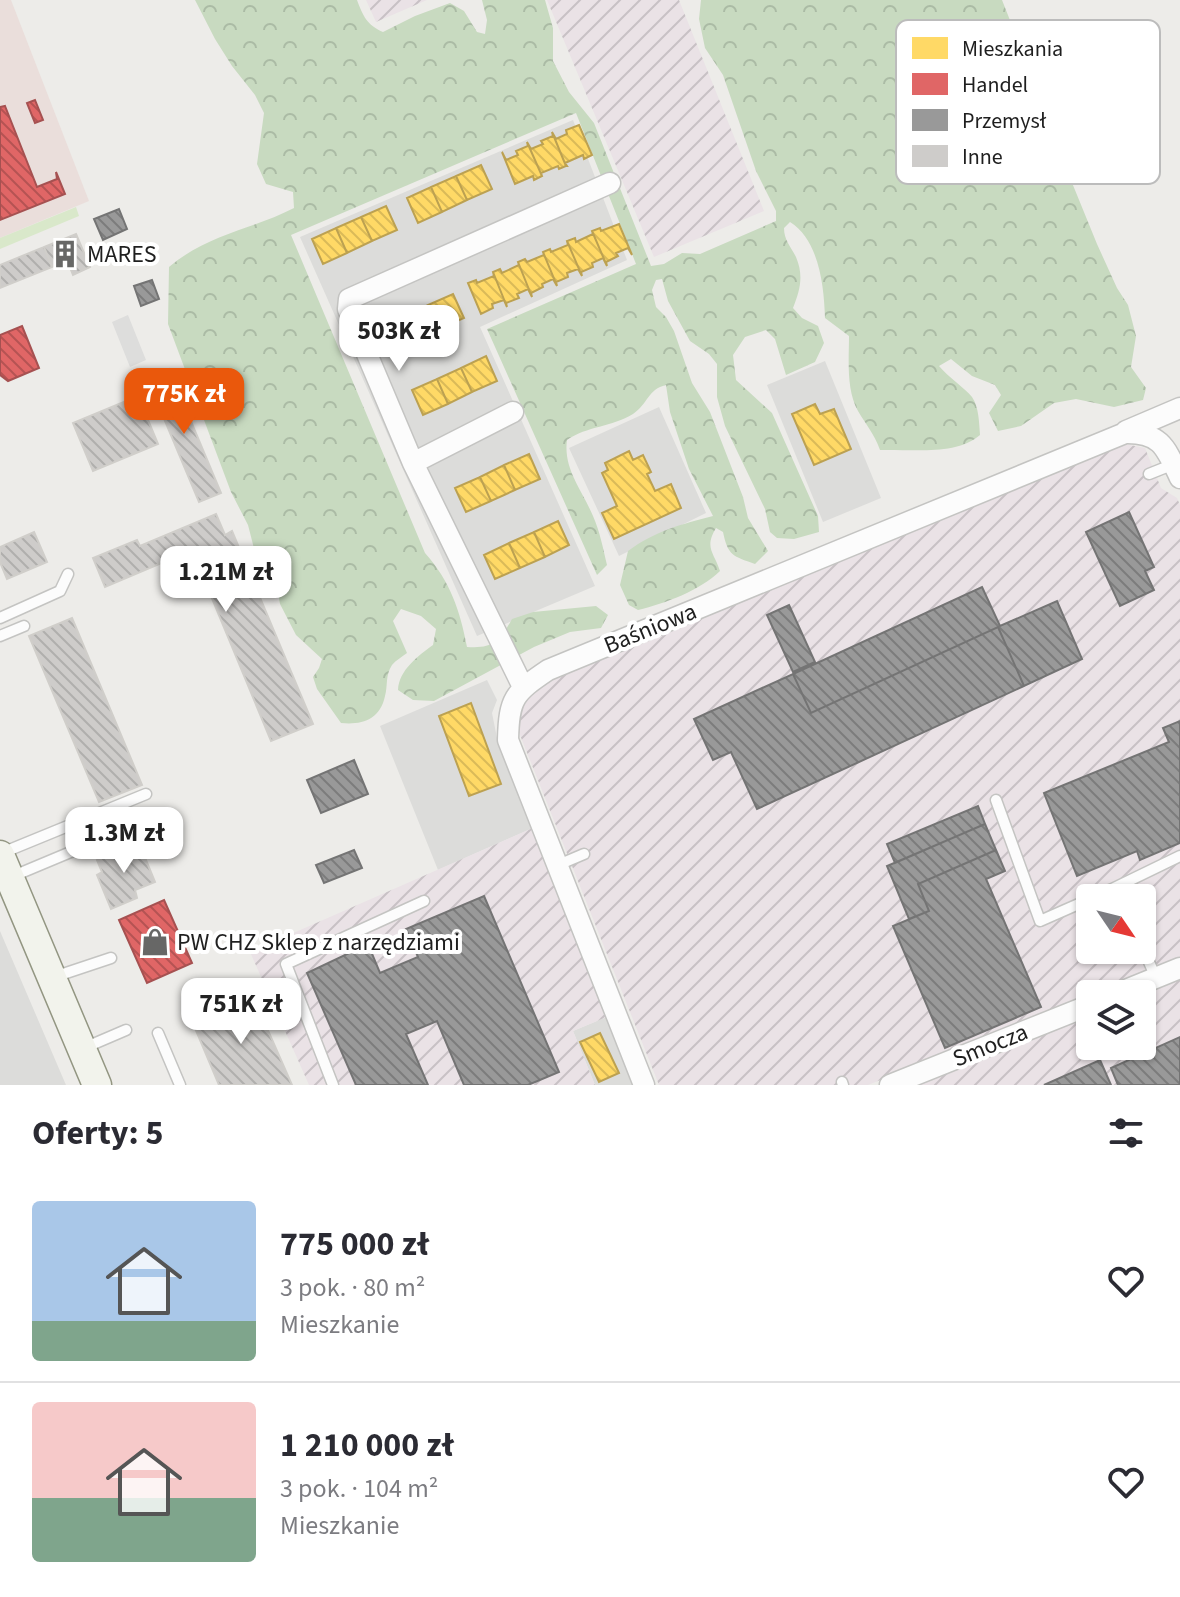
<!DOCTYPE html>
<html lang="pl">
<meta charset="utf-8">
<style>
body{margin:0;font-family:"Source Sans 3",sans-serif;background:#f2f2f3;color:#2b2b33;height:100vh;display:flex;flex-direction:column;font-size:30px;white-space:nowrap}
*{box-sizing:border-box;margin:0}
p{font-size:26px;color:#7c7c81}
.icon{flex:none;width:44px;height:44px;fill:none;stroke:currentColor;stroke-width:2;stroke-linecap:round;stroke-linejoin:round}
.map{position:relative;height:1085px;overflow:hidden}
.panel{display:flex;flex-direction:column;background:#fff;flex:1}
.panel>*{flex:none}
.needle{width:52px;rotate:125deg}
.tools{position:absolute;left:1076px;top:884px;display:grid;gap:16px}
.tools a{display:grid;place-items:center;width:80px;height:80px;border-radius:8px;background:#fff;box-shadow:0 2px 6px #0004;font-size:40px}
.price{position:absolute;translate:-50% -68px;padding:0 18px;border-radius:16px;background:#fff;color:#222;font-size:26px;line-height:52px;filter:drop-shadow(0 2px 4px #0008)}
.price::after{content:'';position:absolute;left:50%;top:48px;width:24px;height:18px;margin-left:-12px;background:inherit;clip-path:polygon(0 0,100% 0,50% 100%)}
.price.current{background:#ea580c;color:#fff}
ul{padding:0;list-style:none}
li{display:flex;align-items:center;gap:24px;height:200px;padding:0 32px}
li+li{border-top:2px solid #e1e1e2}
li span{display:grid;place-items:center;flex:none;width:224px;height:160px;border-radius:8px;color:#555}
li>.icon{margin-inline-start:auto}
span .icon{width:96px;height:96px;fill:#fffc;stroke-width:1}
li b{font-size:34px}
h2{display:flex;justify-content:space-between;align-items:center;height:96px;padding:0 32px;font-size:34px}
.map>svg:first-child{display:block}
.residential{fill:#dcdcda}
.commercial{fill:#eadedb}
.industrial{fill:url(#industrial-furrows);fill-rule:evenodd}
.grass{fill:#d9e8ca}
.forest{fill:url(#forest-crowns)}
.parking{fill:#dddddc}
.homes{fill:url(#homes-back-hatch);stroke:#bca151;stroke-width:2}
.shops{fill:url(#shops-back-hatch);stroke:#a65151;stroke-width:2}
.industry{fill:url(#industry-back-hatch);stroke:#747474;stroke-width:2}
.building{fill:url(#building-back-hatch);stroke:#d0ceca;stroke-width:2}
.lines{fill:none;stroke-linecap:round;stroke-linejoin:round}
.lane-casing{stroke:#c4c4c2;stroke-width:13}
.street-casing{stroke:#c4c4c2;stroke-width:23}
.secondary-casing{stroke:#939682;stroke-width:31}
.lane{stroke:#fcfcfc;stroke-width:10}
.street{stroke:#fcfcfc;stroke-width:20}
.secondary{stroke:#f2f3ec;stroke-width:28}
.labels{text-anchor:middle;stroke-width:8;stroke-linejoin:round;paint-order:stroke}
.poi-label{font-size:24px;fill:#1f1f1f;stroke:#fff;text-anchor:start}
.street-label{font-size:24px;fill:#1f1f1f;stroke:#fff}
.key{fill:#fff;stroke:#bcbcbc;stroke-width:2}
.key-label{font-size:22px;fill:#1f1f1f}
</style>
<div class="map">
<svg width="1180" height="1085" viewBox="0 0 1180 1085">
<defs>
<pattern id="industrial-furrows" width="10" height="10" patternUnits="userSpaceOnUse" patternTransform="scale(2)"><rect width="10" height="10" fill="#eae2e6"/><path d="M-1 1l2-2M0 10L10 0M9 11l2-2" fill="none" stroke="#c8c1c5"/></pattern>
<pattern id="forest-crowns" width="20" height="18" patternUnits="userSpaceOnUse" patternTransform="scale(2)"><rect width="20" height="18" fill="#c8dac0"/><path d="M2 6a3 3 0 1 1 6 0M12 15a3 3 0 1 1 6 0" fill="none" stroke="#abbba5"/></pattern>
<pattern id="homes-back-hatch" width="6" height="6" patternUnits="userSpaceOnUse" patternTransform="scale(2)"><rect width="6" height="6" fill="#ffd966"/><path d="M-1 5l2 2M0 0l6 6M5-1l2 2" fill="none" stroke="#daba58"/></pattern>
<pattern id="shops-back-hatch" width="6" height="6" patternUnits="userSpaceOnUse" patternTransform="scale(2)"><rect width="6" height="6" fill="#e06666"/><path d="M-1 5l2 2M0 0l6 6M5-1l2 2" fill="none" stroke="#b55353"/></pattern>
<pattern id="industry-back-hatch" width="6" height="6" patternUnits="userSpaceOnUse" patternTransform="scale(2)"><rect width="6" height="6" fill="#999"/><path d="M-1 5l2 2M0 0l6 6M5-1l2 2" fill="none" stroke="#7c7c7c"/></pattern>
<pattern id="building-back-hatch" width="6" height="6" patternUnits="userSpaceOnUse" patternTransform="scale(2)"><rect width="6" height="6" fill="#ceccca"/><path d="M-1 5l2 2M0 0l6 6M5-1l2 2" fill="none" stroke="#b0afad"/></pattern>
</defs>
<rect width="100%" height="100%" fill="#edece9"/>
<path class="residential" d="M 573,120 L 627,260 L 480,327 L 595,586 L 477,636 L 300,237 Z
M 825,361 L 881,498 L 823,522 L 767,385 Z
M 659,407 L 706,513 L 619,556 L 569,448 Z
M 487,680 L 497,700 L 492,713 L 497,738 L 535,827 L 438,870 L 380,726 Z
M 0,931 L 66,1085 L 0,1085 Z
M 623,1010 L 652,1085 L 595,1085 L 573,1031 Z"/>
<path class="commercial" d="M 0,0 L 11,0 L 89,201 L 0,238 Z"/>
<path class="industrial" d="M 366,0 L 427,0 L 376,22 Z
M 547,0 L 679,0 L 764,211 L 654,257 Z
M 1125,444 L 1145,448 L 1161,488 L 1177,498 L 1180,505 L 1180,958 L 868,1085 L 659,1085 L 518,730 L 525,699 L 533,688 ZM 1090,898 L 1142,898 L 1142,950 L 1090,950 Z
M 535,827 L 609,1016 L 573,1031 L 595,1085 L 309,1085 L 250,952 Z
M 1180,977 L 1180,1085 L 911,1085 L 1090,1013 L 1090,1046 L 1142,1046 L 1142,994 Z"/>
<path class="grass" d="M 76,207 L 79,216 L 0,249 L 0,238 Z"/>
<path class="forest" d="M 195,0 L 357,0 C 363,16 367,25 383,32 L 415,16 L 450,3 L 464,11 L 477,32 L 485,34 L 487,20 L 482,0 L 545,0 L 553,28 L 553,61 L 569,92 L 594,123 L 651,266 L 664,264 L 682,253 L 700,254 L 776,221 L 776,211 L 756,171 L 723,75 L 705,48 L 699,19 L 701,0 L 1002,0 L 1036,86 L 1045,119 L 1055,130 L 1066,168 L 1097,244 L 1117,288 L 1128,305 L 1136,336 L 1131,367 L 1146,388 L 1143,400 L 1114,407 L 1076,399 L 1054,403 L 1021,426 L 998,431 L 989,413 L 1001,395 L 995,385 L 972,376 L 951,359 L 939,366 C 948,377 965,388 972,397 C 979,407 979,423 980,435 C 956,456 911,449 880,450 C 874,433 866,425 858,411 C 846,389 849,360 849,336 L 825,318 C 824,286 819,240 790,222 L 784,228 C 784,240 791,247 796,257 C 804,276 800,290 793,308 L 802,318 L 818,326 L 824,343 L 815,362 L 786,375 L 775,339 L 766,330 L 745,337 L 733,355 L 736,380 L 772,413 L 818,516 L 819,532 L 794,539 L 777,538 L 770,532 L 765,509 L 725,426 L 717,397 L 717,364 L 709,354 L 690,341 L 668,301 L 662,279 L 656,280 L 652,290 L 656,307 L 666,317 L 674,331 L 692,383 L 710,412 L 743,497 L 748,518 L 768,551 L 755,564 C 733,556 728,556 723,532 L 716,528 C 704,548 714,552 720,571 C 699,591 666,603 638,610 L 629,605 L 620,585 L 628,551 C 655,531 682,524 713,516 L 689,469 L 670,412 L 666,385 C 648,389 648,404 633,414 C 612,427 587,426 567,440 C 563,469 582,490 593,516 C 600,532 603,548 607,565 L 597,575 L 487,329 L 636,264 L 576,113 L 291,235 L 425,553 C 450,581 460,610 467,647 C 493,649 500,641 512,619 L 533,612 L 596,606 L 608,615 L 601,628 L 570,632 L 534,647 L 434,701 L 413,700 L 398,690 C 399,670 418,656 433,645 L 436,629 L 421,616 L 401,609 L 393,621 L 407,653 C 402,657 396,660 392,665 C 385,676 388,685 385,696 C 380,720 362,725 341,723 L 317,689 L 313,677 L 319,668 L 322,659 L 296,635 L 280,604 L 277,588 L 269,574 L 258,564 L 248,525 L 231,492 L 168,324 L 169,267 C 208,234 251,230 294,208 L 293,192 L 266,184 L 257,164 L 264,113 L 255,95 L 232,66 L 215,39 Z"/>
<path class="parking" d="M 128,315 L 146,360 L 130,367 L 112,322 Z"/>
<path class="homes" d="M 579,125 L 592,155 L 584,159 L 583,155 L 565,163 L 567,166 L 566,166 L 552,132 L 556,139 L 567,134 L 566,130 Z
M 552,132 L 566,166 L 559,169 L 558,166 L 541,173 L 542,176 L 527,142 L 531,149 L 543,144 L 541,141 L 553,136 Z
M 527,142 L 542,176 L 534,180 L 533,176 L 515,184 L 502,152 L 506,160 L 518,155 L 516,151 L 528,146 Z
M 481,165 L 492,189 L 467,200 L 456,176 Z
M 456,176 L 467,200 L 442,212 L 431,187 Z
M 431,187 L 442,212 L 418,223 L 407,198 Z
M 386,206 L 397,230 L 372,241 L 361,217 Z
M 361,217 L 372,241 L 347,253 L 336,228 Z
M 619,224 L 632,255 L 628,248 L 616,253 L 618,256 L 606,262 L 607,266 L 592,231 L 600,228 L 601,231 Z
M 336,228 L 347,253 L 323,264 L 312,239 Z
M 592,231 L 607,266 L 603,258 L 592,263 L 593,267 L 581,272 L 582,276 L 567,241 L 575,238 L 576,242 L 593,234 Z
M 567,241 L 582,276 L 578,269 L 567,273 L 568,277 L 556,282 L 557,286 L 543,252 L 550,249 L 551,252 L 568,245 Z
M 543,252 L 557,286 L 553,279 L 542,284 L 543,287 L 531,293 L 532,297 L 518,262 L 525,259 L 527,262 L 544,255 Z
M 518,262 L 532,297 L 528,289 L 517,294 L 519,298 L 506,303 L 507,307 L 493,272 L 500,269 L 502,273 L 519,265 Z
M 493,272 L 507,307 L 504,300 L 492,304 L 493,308 L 481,314 L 468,283 L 476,280 L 477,283 L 494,276 Z
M 453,294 L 464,318 L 439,329 L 428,305 Z
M 428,305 L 439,329 L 415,341 L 404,316 Z
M 404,316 L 415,341 L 390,352 L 379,327 Z
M 486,356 L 497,381 L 472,392 L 461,368 Z
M 461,368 L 472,392 L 448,404 L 437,379 Z
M 437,379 L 448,404 L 423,415 L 412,390 Z
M 815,404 L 820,414 L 834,409 L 851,449 L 814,465 L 792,414 Z
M 629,451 L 633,460 L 643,455 L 651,472 L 647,474 L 655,491 L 671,484 L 681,508 L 614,539 L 602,513 L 617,506 L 602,473 L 608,470 L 605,463 Z
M 529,454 L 540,479 L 515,490 L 504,465 Z
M 504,465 L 515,490 L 491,501 L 480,477 Z
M 480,477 L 491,501 L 466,512 L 455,488 Z
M 558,521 L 569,545 L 545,557 L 534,532 Z
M 534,532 L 545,557 L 520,568 L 509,543 Z
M 509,543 L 520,568 L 495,579 L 484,555 Z
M 471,703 L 501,784 L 469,796 L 439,716 Z
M 600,1033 L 619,1073 L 599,1082 L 580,1042 Z"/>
<path class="shops" d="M 35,100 L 43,120 L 35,123 L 27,103 Z
M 5,106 L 37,187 L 57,179 L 56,172 L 65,194 L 0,220 L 0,107 Z
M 22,326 L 39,368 L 8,381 L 0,375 L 0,335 Z
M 164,900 L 192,963 L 147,983 L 119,920 Z"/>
<path class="industry" d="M 119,209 L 127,229 L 103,240 L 94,219 Z
M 152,280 L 159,299 L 141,306 L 134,286 Z
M 1129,512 L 1154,567 L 1145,571 L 1154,590 L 1120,606 L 1086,532 Z
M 982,587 L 1000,626 L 1057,601 L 1082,659 L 1024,686 L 998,627 L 811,713 L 793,674 Z
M 789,605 L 815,662 L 793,672 L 767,615 Z
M 998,627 L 1024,686 L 757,809 L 731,752 L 713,760 L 694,719 L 793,674 L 811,713 Z
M 1180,721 L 1180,843 L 1140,860 L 1137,851 L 1077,876 L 1044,793 L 1169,742 L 1163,728 Z
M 354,760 L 368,794 L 321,813 L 307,780 Z
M 978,806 L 985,824 L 895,863 L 887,844 Z
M 985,824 L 996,850 L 918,884 L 929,911 L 909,919 L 887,866 Z
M 354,850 L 362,868 L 324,883 L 316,865 Z
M 996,850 L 1005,871 L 986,879 L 1041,1007 L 945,1048 L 893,926 L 929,911 L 918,884 Z
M 484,896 L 559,1072 L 528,1085 L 464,1085 L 437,1021 L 406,1034 L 428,1085 L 356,1085 L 307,973 L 368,944 L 380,973 L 418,957 L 406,929 Z
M 1180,1037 L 1180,1085 L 1118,1085 L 1111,1068 Z
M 1100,1060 L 1111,1085 L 1044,1085 Z"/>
<path class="building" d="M 76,234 L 90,267 L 73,275 L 67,260 L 52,267 L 44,247 Z
M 44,247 L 52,267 L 0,288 L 0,265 Z
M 169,369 L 221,493 L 199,502 L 147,378 Z
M 138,396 L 158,444 L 93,471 L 73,423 Z
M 216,514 L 225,535 L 232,531 L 313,724 L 271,741 L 192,550 L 105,587 L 93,558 L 137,540 L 140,546 Z
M 34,532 L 47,562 L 7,579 L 0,562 L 0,547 Z
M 72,618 L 142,785 L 99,802 L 29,636 Z
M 139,843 L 155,882 L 135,890 L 137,898 L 111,909 L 97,875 L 102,872 L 97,860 Z
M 252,994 L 292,1085 L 219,1085 L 192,1021 Z"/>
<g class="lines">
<defs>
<path id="lane" d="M 1149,474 L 1174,464
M 0,618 L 60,591 L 68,574
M 0,636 L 24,626
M 996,800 L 1040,921 L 1090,899
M 2,853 L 146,794
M 558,865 L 584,854
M 11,877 L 140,823
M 1091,898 L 1112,889
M 1117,898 L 1112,889 L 1180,856
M 1142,946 L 1156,978
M 54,977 L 111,958
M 158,1033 L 180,1085
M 84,1048 L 126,1030
M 842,1082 L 843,1085
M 333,1085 L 286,964 L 424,901"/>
<path id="street" d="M 1126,431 L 1180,408
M 413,463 L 513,412
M 523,687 L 413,463 L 348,309 L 349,299 L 610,183
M 1116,994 L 1180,968
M 644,1085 L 508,740 C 509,698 514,693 548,670 L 1125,433 C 1161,432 1166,448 1180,478
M 890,1085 L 1090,1005"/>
<path id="secondary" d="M 0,855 L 97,1085"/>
</defs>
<use href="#lane" class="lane-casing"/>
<use href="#street" class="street-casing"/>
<use href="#secondary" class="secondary-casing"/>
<use href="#lane" class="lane"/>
<use href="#street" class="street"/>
<use href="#secondary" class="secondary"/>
</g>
<defs>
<symbol id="building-bare" viewBox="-9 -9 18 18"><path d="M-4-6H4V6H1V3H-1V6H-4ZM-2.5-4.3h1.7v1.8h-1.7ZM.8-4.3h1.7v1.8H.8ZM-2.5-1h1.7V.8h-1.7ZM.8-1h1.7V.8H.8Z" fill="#676766" stroke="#fff" stroke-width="2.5" paint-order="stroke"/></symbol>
<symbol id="shop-bare" viewBox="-9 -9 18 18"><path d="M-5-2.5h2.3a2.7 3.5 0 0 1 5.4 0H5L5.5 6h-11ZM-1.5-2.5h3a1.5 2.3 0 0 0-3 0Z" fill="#676766" stroke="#fff" stroke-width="2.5" paint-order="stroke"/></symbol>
</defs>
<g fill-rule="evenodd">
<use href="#building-bare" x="45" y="234" width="40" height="40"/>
<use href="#shop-bare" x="135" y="922" width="40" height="40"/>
</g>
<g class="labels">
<g class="poi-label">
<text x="87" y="262">MARES</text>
<text x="177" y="950">PW CHZ Sklep z narzędziami</text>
</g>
<g class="street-label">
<text transform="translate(650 628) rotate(-22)" y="8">Baśniowa</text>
<text transform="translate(990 1045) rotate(-22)" y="8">Smocza</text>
</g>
</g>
<rect x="896" y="20" width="264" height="164" rx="12" class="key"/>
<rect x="912" y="37" width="36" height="22" fill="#ffd966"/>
<rect x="912" y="73" width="36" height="22" fill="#e06666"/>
<rect x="912" y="109" width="36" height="22" fill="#999"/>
<rect x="912" y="145" width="36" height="22" fill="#ceccca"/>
<g class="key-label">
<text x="962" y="56">Mieszkania</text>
<text x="962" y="92">Handel</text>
<text x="962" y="128">Przemysł</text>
<text x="962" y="164">Inne</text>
</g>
</svg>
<div class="tools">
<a><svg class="needle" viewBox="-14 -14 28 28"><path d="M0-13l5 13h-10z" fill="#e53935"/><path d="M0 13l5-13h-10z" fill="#7c7c81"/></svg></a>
<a><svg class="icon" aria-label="layers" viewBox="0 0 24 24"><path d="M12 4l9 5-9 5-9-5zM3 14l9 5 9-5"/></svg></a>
</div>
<b class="price" style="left:399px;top:373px">503K zł</b>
<b class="price current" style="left:184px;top:436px">775K zł</b>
<b class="price" style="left:226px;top:614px">1.21M zł</b>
<b class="price" style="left:124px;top:875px">1.3M zł</b>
<b class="price" style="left:241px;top:1046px">751K zł</b>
</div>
<section class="panel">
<h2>Oferty: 5<svg class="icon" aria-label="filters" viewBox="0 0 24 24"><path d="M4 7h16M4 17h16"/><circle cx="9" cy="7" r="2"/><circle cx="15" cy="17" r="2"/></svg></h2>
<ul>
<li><span style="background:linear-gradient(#a9c7e8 75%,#7fa58c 0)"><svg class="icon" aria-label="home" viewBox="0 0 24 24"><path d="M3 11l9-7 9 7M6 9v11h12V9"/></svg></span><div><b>775 000 zł</b><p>3 pok. · 80 m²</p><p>Mieszkanie</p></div><svg class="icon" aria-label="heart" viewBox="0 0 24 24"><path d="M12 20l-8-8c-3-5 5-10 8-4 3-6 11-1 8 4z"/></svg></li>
<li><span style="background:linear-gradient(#f6c9c9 60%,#7fa58c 0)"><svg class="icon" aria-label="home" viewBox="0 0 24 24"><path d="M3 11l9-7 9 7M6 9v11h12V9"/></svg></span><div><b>1 210 000 zł</b><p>3 pok. · 104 m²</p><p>Mieszkanie</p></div><svg class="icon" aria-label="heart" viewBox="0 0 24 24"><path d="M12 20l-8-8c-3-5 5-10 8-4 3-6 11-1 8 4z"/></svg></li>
</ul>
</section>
